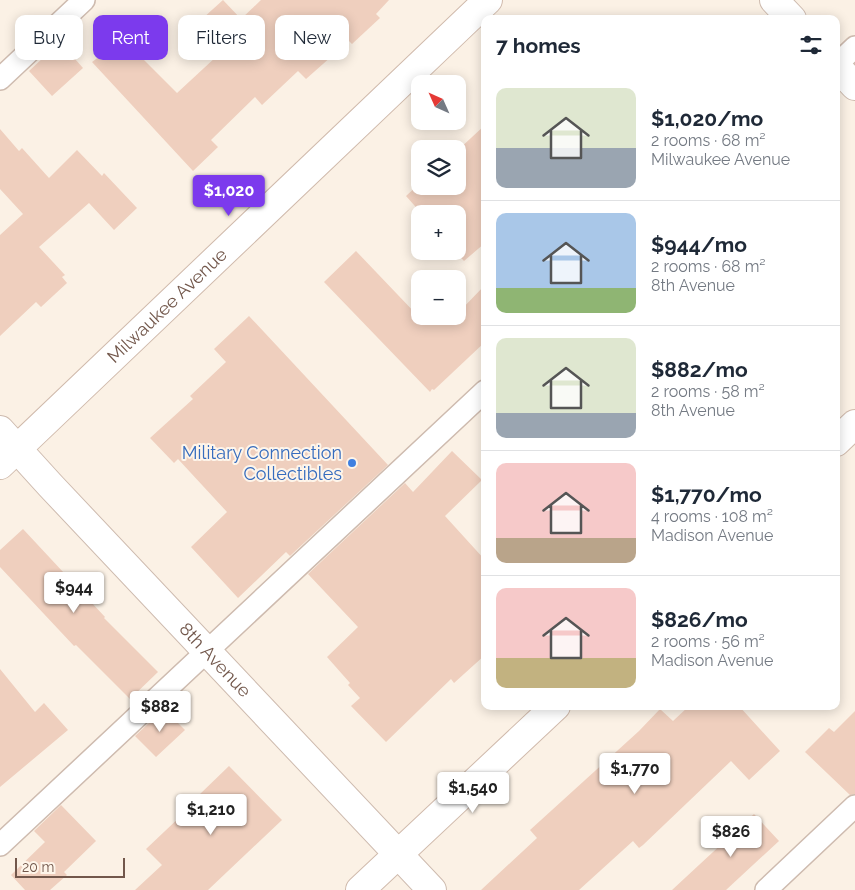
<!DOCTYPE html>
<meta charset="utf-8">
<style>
body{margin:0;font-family:Raleway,sans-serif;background:#f6f6f7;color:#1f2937;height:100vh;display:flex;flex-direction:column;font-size:19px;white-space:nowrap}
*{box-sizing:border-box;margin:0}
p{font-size:16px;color:#747a83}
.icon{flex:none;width:28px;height:28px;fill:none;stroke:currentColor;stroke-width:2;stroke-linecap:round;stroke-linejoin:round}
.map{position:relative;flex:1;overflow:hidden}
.side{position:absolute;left:481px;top:15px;width:359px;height:695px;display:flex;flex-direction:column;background:#fff;border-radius:10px;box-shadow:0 2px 12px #0003}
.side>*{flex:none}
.banner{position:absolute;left:15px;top:15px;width:391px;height:45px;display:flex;gap:10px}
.needle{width:32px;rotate:315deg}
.controls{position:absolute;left:411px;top:75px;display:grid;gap:10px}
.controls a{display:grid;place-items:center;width:55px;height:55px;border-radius:10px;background:#fff;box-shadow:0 2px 12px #0003;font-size:25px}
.scale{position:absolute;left:15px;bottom:12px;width:110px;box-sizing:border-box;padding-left:5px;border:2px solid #72574b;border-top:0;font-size:14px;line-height:18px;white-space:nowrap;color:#72574b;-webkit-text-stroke:4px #fef5ea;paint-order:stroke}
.price{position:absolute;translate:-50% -42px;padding:0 11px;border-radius:5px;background:#fff;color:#222;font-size:16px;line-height:32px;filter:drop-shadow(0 1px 2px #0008)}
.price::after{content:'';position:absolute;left:50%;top:30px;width:15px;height:11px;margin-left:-8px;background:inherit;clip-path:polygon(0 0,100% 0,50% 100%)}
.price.on{background:#7c3aed;color:#fff}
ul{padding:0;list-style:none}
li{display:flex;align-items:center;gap:15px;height:125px;padding:0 15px}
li+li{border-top:1px solid #e0e1e3}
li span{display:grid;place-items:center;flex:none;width:140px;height:100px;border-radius:10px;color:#555}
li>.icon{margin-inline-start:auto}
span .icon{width:60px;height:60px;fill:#fffc;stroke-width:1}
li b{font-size:21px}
h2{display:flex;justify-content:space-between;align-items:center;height:60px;padding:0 15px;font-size:21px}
.chip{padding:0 18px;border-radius:10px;background:#fff;box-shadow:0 2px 12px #0003;font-size:18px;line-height:45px}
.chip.on{background:#7c3aed;color:#fff}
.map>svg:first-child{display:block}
.building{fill:#efcfbe}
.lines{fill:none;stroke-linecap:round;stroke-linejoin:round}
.lane-casing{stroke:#cebbaf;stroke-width:24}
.street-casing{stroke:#cebbaf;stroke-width:30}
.secondary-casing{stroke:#d0baac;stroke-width:30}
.lane{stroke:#fff;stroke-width:21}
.street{stroke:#fff;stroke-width:28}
.secondary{stroke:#fff;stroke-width:28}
.shop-dot{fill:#3f7fe0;stroke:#fef5ea;stroke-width:2}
.labels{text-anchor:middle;stroke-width:4;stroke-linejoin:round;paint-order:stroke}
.street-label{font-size:18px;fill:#72574b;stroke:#fef5ea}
.shop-label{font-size:18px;fill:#366cbe;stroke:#fef5ea;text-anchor:end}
</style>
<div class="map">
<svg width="855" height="890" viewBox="0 0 855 890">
<rect width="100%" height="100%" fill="#fbf1e5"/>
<path class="building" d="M 223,0 L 241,19 L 261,0 L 389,0 L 376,14 L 380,18 L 352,44 L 349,41 L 306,79 L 298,71 L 262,105 L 255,97 L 211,140 L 218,147 L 193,171 L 92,62 L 123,39 L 177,93 L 217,56 L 192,28 Z
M 60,42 L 83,68 L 52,96 L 29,71 Z
M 485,125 L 485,243 L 464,261 L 455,251 L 458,251 L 458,214 L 422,214 L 406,196 L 420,183 L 420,186 L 458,186 L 458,150 Z
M 0,129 L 19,151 L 22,148 L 49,178 L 77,150 L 102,176 L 104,173 L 137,208 L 114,230 L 89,203 L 39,247 L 65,275 L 62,277 L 67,283 L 41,307 L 36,302 L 0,336 L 0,235 L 23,214 L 0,189 Z
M 356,251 L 418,316 L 458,316 L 458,313 L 485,285 L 485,342 L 434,390 L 432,389 L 430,392 L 324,282 Z
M 249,316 L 388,465 L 290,556 L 286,552 L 238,598 L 191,547 L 227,512 L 178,459 L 174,463 L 150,438 L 193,399 L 190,396 L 226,362 L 214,349 Z
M 452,451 L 482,480 L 445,516 L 485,560 L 485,655 L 454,683 L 451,679 L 386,742 L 351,706 L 360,698 L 348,685 L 350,683 L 327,657 L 358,627 L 308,574 L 405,483 L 413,492 Z
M 23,529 L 105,617 L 104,618 L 158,672 L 130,699 L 76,645 L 74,646 L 0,567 L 0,550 Z
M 0,669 L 35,712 L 44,703 L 68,730 L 0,787 Z
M 689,706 L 739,706 L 780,751 L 749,780 L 731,761 L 643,845 L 639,848 L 633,841 L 579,890 L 481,890 L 537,838 L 530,830 L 639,731 L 660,709 L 673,721 Z
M 164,709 L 185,730 L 156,757 L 135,736 Z
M 855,711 L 855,794 L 850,795 L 805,752 L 829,728 L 834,732 Z
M 229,766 L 282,820 L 208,890 L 135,890 L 162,865 L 146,849 L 202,796 L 200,794 Z
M 61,805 L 96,841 L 64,872 L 67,875 L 50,890 L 25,890 L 11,875 L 45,842 L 34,831 Z
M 754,814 L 779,841 L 726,890 L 672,890 Z"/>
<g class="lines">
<defs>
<path id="lane" d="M 836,65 L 855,47
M 0,79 L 84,0
M 0,845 L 485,391
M 766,890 L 855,806"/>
<g id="street">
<path d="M 774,0 L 792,19"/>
<path d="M 836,66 L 855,86"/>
<path id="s1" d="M 0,430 L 50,485 L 432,890"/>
</g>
<g id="secondary">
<path d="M 836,442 L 855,424"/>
<path id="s2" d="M 0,465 L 488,0"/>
<path d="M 360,890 L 556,706"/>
</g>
</defs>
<use href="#lane" class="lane-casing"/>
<use href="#street" class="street-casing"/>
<use href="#secondary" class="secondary-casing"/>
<use href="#lane" class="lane"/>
<use href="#street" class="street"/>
<use href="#secondary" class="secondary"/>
</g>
<circle class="shop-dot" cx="352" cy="463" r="5"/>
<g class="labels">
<g class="street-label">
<text dy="6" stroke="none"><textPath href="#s2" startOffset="231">Milwaukee Avenue</textPath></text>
<text dy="6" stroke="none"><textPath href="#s1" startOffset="315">8th Avenue</textPath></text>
</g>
<g class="shop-label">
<text x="342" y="459">Military Connection<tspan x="342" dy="21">Collectibles</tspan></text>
</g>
</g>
</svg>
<div class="controls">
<a><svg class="needle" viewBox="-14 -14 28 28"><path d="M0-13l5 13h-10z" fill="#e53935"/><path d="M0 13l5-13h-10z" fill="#747a83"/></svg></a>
<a><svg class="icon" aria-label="layers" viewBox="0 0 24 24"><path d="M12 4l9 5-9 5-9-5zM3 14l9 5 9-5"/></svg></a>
<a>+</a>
<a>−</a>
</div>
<div class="scale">20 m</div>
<b class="price on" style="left:229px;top:217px">$1,020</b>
<b class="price" style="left:74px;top:614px">$944</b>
<b class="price" style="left:160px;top:733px">$882</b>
<b class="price" style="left:635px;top:795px">$1,770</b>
<b class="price" style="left:473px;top:814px">$1,540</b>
<b class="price" style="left:211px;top:836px">$1,210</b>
<b class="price" style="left:731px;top:858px">$826</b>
<div class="banner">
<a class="chip">Buy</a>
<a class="chip on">Rent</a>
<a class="chip">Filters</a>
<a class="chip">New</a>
</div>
<section class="side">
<h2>7 homes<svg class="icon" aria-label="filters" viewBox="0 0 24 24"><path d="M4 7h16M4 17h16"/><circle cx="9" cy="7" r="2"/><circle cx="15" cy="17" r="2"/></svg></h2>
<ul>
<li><span style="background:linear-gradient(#dfe7d0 60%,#9aa5b1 0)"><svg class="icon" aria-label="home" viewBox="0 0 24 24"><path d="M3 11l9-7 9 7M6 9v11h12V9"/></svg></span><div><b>$1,020/mo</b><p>2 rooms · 68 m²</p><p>Milwaukee Avenue</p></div></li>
<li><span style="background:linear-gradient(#a9c7e8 75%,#8fb573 0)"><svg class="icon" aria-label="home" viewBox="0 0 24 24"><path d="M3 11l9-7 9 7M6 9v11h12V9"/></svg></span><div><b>$944/mo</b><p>2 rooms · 68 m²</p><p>8th Avenue</p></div></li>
<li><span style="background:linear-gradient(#dfe7d0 75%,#9aa5b1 0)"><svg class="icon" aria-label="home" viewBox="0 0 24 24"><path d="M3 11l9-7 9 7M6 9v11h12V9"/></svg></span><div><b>$882/mo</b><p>2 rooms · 58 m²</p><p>8th Avenue</p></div></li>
<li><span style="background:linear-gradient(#f6c9c9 75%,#b9a48a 0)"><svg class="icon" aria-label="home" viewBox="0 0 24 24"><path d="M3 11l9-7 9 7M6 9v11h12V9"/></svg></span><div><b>$1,770/mo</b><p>4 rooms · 108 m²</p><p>Madison Avenue</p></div></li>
<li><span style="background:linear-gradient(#f6c9c9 70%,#c2b280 0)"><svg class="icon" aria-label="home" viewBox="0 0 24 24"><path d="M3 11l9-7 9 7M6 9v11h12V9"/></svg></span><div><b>$826/mo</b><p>2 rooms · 56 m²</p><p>Madison Avenue</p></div></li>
</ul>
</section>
</div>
